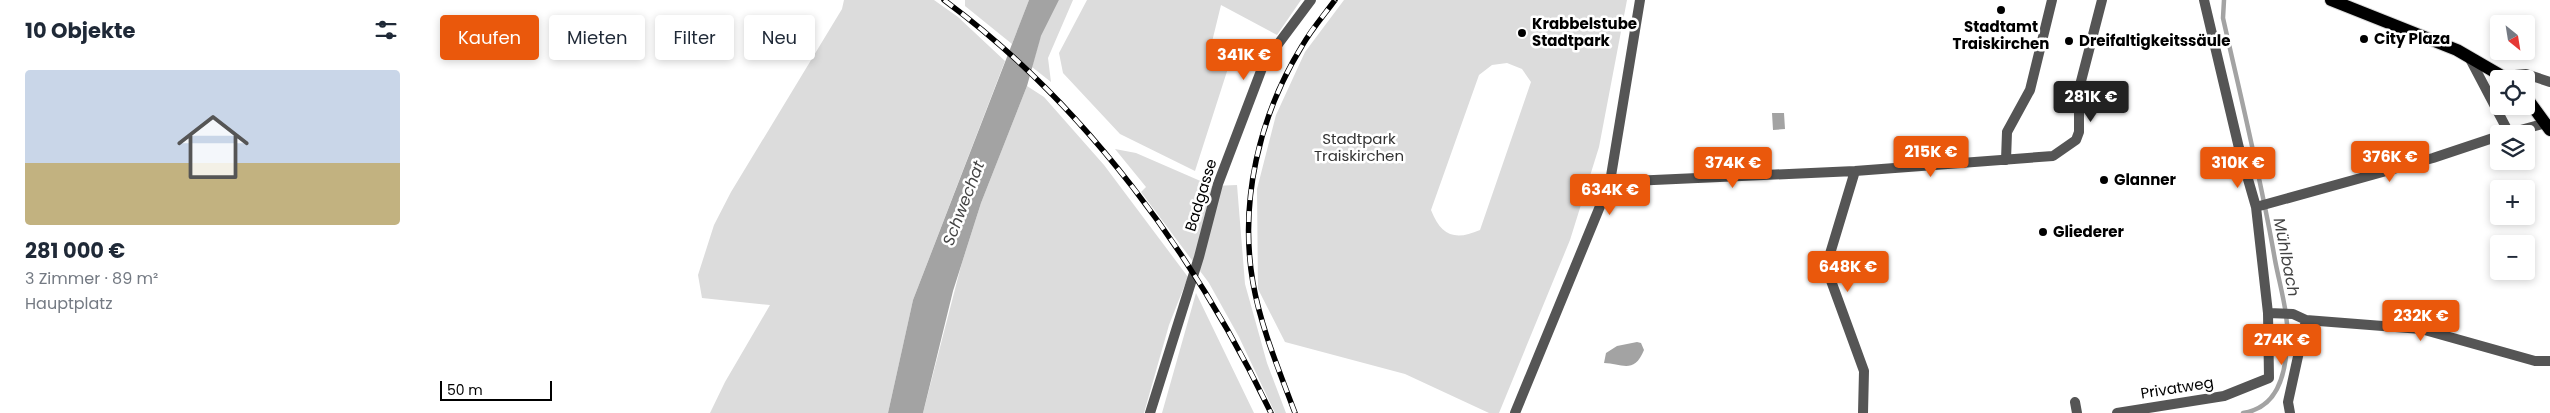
<!DOCTYPE html>
<html lang="de">
<meta charset="utf-8">
<style>
body{margin:0;font-family:Poppins,sans-serif;background:#f2f2f3;color:#1f2937;height:100vh;display:flex;flex-direction:column;font-size:19px;white-space:nowrap}
*{box-sizing:border-box;margin:0}
p{font-size:16px;color:#747a83}
.icon{flex:none;width:28px;height:28px;fill:none;stroke:currentColor;stroke-width:2;stroke-linecap:round;stroke-linejoin:round}
.map{position:relative;flex:1;overflow:hidden}
.sheet{display:flex;flex-direction:column;background:#fff;width:425px}
.sheet>*{flex:none}
.guide{position:absolute;left:15px;top:15px;width:475px;height:45px;display:flex;gap:10px}
.needle{width:32px;rotate:150deg}
.tools{position:absolute;left:2065px;top:15px;display:grid;gap:10px}
.tools a{display:grid;place-items:center;width:45px;height:45px;border-radius:5px;background:#fff;box-shadow:0 2px 8px #0003;font-size:25px}
.scale{position:absolute;left:15px;bottom:12px;width:112px;box-sizing:border-box;padding-left:5px;border:2px solid #000;border-top:0;font-size:14px;line-height:18px;white-space:nowrap;color:#000;-webkit-text-stroke:4px #fff;paint-order:stroke}
.price{position:absolute;translate:-50% -42px;padding:0 11px;border-radius:5px;background:#ea580c;color:#fff;font-size:16px;line-height:32px;filter:drop-shadow(0 1px 2px #0008)}
.price::after{content:'';position:absolute;left:50%;top:30px;width:15px;height:11px;margin-left:-8px;background:inherit;clip-path:polygon(0 0,100% 0,50% 100%)}
.price.current{background:#222;color:#fff}
ul{padding:0;list-style:none}
li{display:grid;align-content:center;gap:10px;height:265px;padding:0 25px}
li+li{border-top:1px solid #e0e1e3}
li span{display:grid;place-items:center;height:155px;border-radius:5px;color:#555}
li>.icon{margin-inline-start:auto}
span .icon{width:90px;height:90px;fill:#fffc;stroke-width:1}
li b{font-size:21px}
h2{display:flex;justify-content:space-between;align-items:center;height:60px;padding:0 25px;font-size:21px}
.pill{padding:0 18px;border-radius:5px;background:#fff;box-shadow:0 2px 8px #0003;font-size:18px;line-height:45px}
.pill.current{background:#ea580c;color:#fff}
main{display:flex;flex:1;min-height:0}
.map>svg:first-child{display:block}
.green{fill:#dcdcdc;fill-rule:evenodd}
.water{fill:#a3a3a3}
.lines{fill:none;stroke-linecap:round;stroke-linejoin:round}
.stream{stroke:#a3a3a3;stroke-width:4.5}
.primary-casing{stroke:#dbdbdb;stroke-width:14}
.street{stroke:#555;stroke-width:10}
.primary{stroke:#000;stroke-width:12}
.rail-casing{stroke:#000;stroke-width:5.5}
.rail{stroke:#fff;stroke-width:4;stroke-dasharray:11;stroke-linecap:butt}
.poi-dot{fill:#000;stroke:#fff;stroke-width:2}
.labels{text-anchor:middle;stroke-width:5;stroke-linejoin:round;paint-order:stroke}
.poi-label{font-size:15px;font-weight:bold;fill:#000;stroke:#fff;text-anchor:start}
.park-label{font-size:15px;fill:#333;stroke:#fff}
.street-label{font-size:15px;fill:#000;stroke:#fff}
.water-label{font-size:16px;font-style:italic;fill:#444;stroke:#fff}
</style>
<main>
<section class="sheet">
<h2>10 Objekte<svg class="icon" aria-label="filters" viewBox="0 0 24 24"><path d="M4 7h16M4 17h16"/><circle cx="9" cy="7" r="2"/><circle cx="15" cy="17" r="2"/></svg></h2>
<ul>
<li><span style="background:linear-gradient(#c9d6e8 60%,#c2b280 0)"><svg class="icon" aria-label="home" viewBox="0 0 24 24"><path d="M3 11l9-7 9 7M6 9v11h12V9"/></svg></span><div><b>281 000 €</b><p>3 Zimmer · 89 m²</p><p>Hauptplatz</p></div></li>
</ul>
</section>
<div class="map">
<svg width="2125" height="413" viewBox="0 0 2125 413">
<rect width="100%" height="100%" fill="#fff"/>
<path class="green" d="M 419,0 L 509,0 L 533,17 L 580,61 L 488,300 L 463,413 L 285,413 L 300,382 L 345,305 L 277,298 L 273,275 L 289,225 L 306,192 L 417,9 Z
M 540,0 L 604,0 L 587,44 L 540,6 Z
M 634,0 L 648,0 L 623,58 L 626,82 L 607,67 L 615,38 Z
M 662,0 L 876,0 L 852,35 L 796,5 L 785,50 L 805,62 L 770,171 L 695,134 L 638,73 L 634,53 Z
M 919,0 L 1202,0 L 1174,147 L 1145,240 L 1074,413 L 1064,413 L 980,374 L 860,342 L 833,289 L 832,189 L 851,115 L 880,52 ZM 1082,63 L 1097,69 L 1106,82 L 1055,230 C 1030,241 1016,236 1006,210 L 1054,75 L 1067,65 Z
M 602,86 L 619,97 L 679,165 L 763,277 L 744,325 L 719,413 L 498,413 L 536,266 L 556,203 Z
M 690,149 L 711,153 L 787,186 L 812,185 L 820,284 L 842,363 L 861,413 L 850,413 L 814,337 L 784,283 L 716,192 L 721,187 Z
M 771,293 L 829,413 L 737,413 Z"/>
<path class="water" d="M 604,0 L 634,0 L 616,36 L 602,86 L 556,203 L 528,291 L 498,413 L 463,413 L 488,300 Z
M 1347,113 L 1359,113 L 1360,129 L 1348,130 Z
M 1212,342 L 1216,343 L 1219,350 C 1209,375 1196,363 1179,363 L 1181,353 L 1192,346 Z"/>
<g class="lines">
<path class="stream" d="M 1799,0 L 1798,18 C 1816,98 1836,179 1850,260 C 1855,287 1865,318 1862,346 C 1860,376 1852,408 1818,413"/>
<defs>
<path id="primary" d="M 1906,0 L 2032,50 L 2082,79
M 2101,97 L 2125,130"/>
</defs>
<use href="#primary" class="primary-casing"/>
<path class="street" d="M 2044,57 L 2084,133
M 2079,76 L 2101,74 L 2125,82
M 2081,134 L 2121,123
M 1581,160 L 1582,132 L 1605,90 L 1627,0
M 1430,171 L 1401,267 L 1439,371 L 1438,413
M 1185,182 L 1430,171 L 1628,156 L 1651,140 L 1654,132 L 1654,89 L 1677,0
M 1831,207 L 2008,158 L 2074,136
M 1843,313 L 1868,314 L 1881,320 L 1996,329 L 2110,361 L 2125,361
M 1650,402 L 1652,413
M 725,413 L 774,257 L 793,184 L 839,63 L 886,0
M 1090,413 L 1185,182 L 1215,0
M 1692,413 L 1799,396 L 1844,378 L 1843,313 L 1831,207 L 1814,148 L 1779,0
M 1865,413 L 1863,402 L 1881,320"/>
<use href="#primary" class="primary"/>
<defs>
<path id="rail" d="M 519,0 C 661,105 770,255 846,413
M 870,413 C 854,370 836,328 828,283 C 814,202 834,116 877,46 C 886,30 899,15 910,0"/>
</defs>
<use href="#rail" class="rail-casing"/>
<use href="#rail" class="rail"/>
</g>
<g class="poi-dot">
<circle cx="1576" cy="10" r="5"/>
<circle cx="1097" cy="33" r="5"/>
<circle cx="1939" cy="39" r="5"/>
<circle cx="1644" cy="41" r="5"/>
<circle cx="1679" cy="180" r="5"/>
<circle cx="1618" cy="232" r="5"/>
</g>
<g class="labels">
<g class="poi-label">
<text x="1107" y="29">Krabbelstube<tspan x="1107" dy="17">Stadtpark</tspan></text>
<text x="1576" y="32" text-anchor="middle">Stadtamt<tspan x="1576" dy="17">Traiskirchen</tspan></text>
<text x="1949" y="44">City Plaza</text>
<text x="1654" y="46">Dreifaltigkeitssäule</text>
<text x="1689" y="185">Glanner</text>
<text x="1628" y="237">Gliederer</text>
</g>
<g class="park-label">
<text x="934" y="144">Stadtpark<tspan x="934" dy="17">Traiskirchen</tspan></text>
</g>
<g class="street-label">
<text transform="translate(776 195) rotate(-73)" y="5">Badgasse</text>
<text transform="translate(1752 388) rotate(-9)" y="5">Privatweg</text>
</g>
<g class="water-label">
<text transform="translate(538 203) rotate(-69)" y="6">Schwechat</text>
<text transform="translate(1862 257) rotate(79)" y="6">Mühlbach</text>
</g>
</g>
</svg>
<div class="tools">
<a><svg class="needle" viewBox="-14 -14 28 28"><path d="M0-13l5 13h-10z" fill="#e53935"/><path d="M0 13l5-13h-10z" fill="#747a83"/></svg></a>
<a><svg class="icon" aria-label="locate" viewBox="0 0 24 24"><circle cx="12" cy="12" r="6"/><path d="M12 2v4M12 18v4M2 12h4M18 12h4"/></svg></a>
<a><svg class="icon" aria-label="layers" viewBox="0 0 24 24"><path d="M12 4l9 5-9 5-9-5zM3 14l9 5 9-5"/></svg></a>
<a>+</a>
<a>−</a>
</div>
<div class="scale">50 m</div>
<b class="price" style="left:819px;top:81px">341K €</b>
<b class="price current" style="left:1666px;top:123px">281K €</b>
<b class="price" style="left:1506px;top:178px">215K €</b>
<b class="price" style="left:1965px;top:183px">376K €</b>
<b class="price" style="left:1308px;top:189px">374K €</b>
<b class="price" style="left:1813px;top:189px">310K €</b>
<b class="price" style="left:1185px;top:216px">634K €</b>
<b class="price" style="left:1423px;top:293px">648K €</b>
<b class="price" style="left:1996px;top:342px">232K €</b>
<b class="price" style="left:1857px;top:366px">274K €</b>
<div class="guide">
<a class="pill current">Kaufen</a>
<a class="pill">Mieten</a>
<a class="pill">Filter</a>
<a class="pill">Neu</a>
</div>
</div>
</main>
